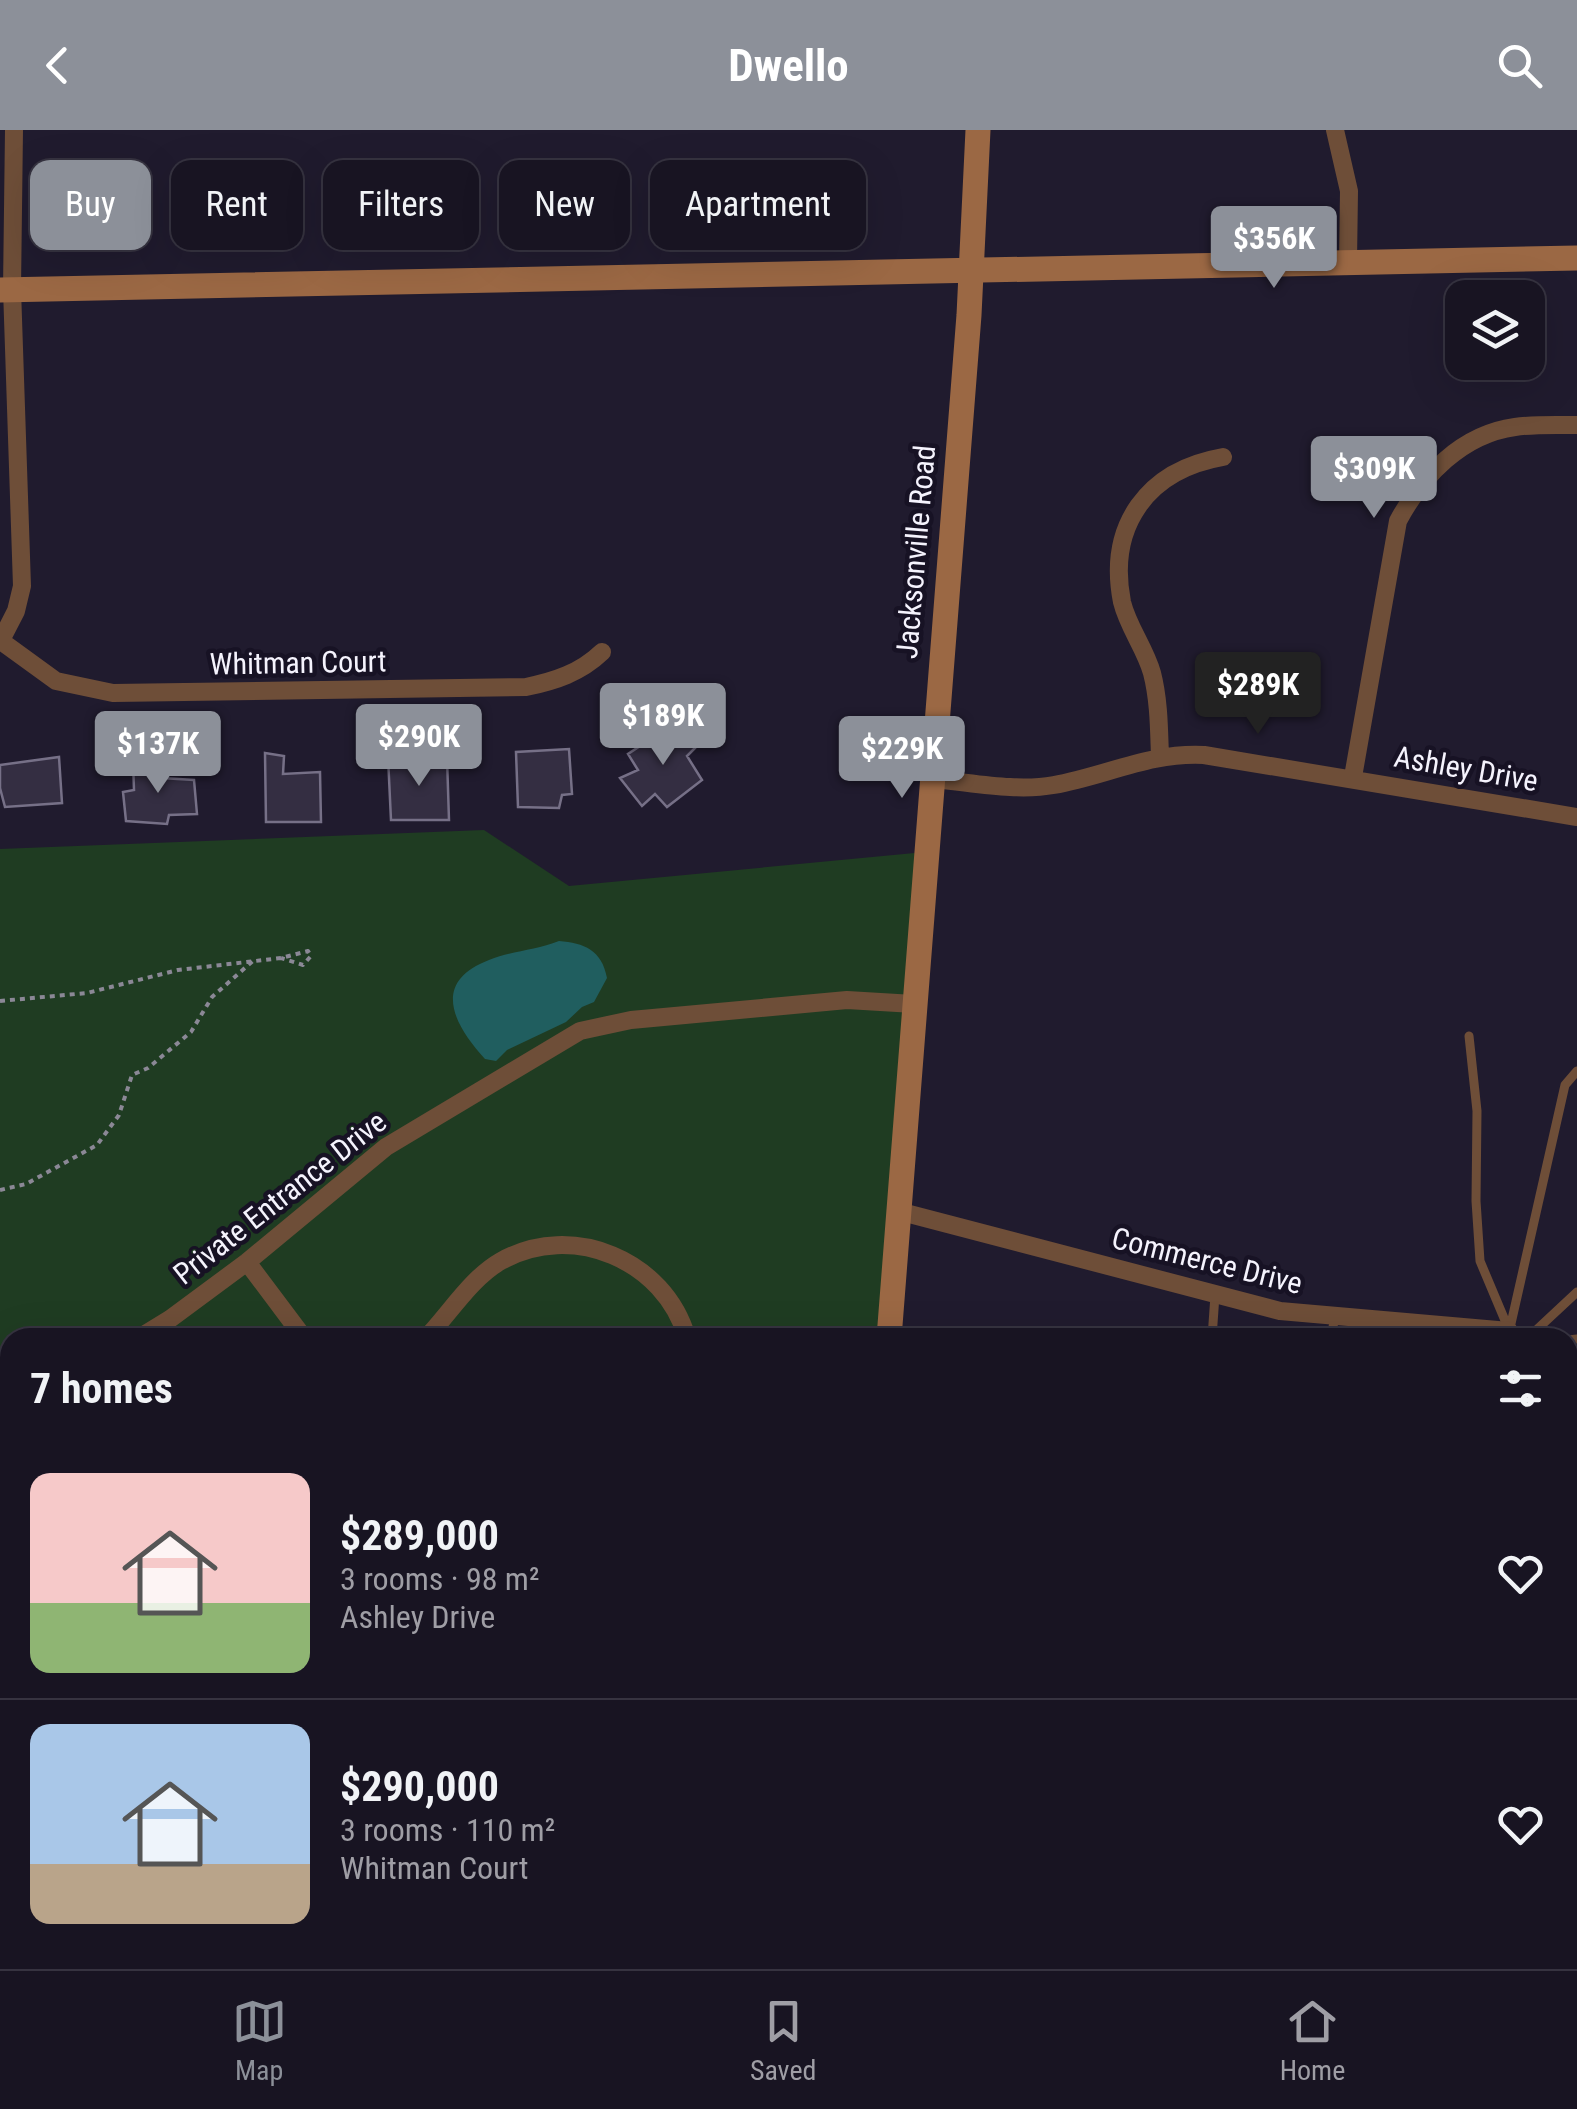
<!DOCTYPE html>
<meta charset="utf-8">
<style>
body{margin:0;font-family:"Roboto Condensed",sans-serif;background:#25212f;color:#f1f3f6;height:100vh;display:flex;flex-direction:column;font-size:38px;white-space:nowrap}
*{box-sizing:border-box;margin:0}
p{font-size:32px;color:#9f9ea5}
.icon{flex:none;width:55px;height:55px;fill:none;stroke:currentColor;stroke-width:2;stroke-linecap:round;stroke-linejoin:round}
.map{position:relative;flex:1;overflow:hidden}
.drawer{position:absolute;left:0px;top:1198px;width:1578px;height:642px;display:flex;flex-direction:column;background:#181422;border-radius:30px 30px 0 0;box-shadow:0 10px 40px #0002,0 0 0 2px #363340}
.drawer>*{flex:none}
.top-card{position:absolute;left:30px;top:30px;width:1000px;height:90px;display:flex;gap:20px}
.controls{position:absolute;left:1445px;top:150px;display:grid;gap:20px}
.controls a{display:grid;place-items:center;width:100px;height:100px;border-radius:20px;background:#181422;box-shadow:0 10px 40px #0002,0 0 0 2px #363340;font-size:50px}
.price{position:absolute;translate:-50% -85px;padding:0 22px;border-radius:10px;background:#8c9099;color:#fff;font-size:32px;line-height:65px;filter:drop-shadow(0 2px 5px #0008)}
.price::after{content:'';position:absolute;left:50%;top:60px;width:30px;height:22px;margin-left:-15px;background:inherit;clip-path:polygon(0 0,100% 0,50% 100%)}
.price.on{background:#222;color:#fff}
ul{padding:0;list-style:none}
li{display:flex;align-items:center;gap:30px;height:250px;padding:0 30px}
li+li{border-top:2px solid #363340}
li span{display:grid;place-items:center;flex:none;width:280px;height:200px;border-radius:20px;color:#555}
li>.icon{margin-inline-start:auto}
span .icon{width:120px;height:120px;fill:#fffc;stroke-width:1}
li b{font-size:42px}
h2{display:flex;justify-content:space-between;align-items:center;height:120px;padding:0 30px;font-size:42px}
.chip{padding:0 35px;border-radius:20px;background:#181422;box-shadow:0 10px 40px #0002,0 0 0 2px #363340;font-size:35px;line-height:90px}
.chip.on{background:#8c9099;color:#fff}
header{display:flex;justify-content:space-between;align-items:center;height:130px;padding:0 30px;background:#8c9099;color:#fff;font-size:45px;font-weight:700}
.dock{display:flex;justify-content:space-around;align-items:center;height:140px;border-top:2px solid #363340;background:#181422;font-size:28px;color:#9f9ea5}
.dock a{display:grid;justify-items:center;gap:5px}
.dock .on{color:#8c9099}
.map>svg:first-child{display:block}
.green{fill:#1f3c22}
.water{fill:#205e5f}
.building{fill:#342e42;stroke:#767087;stroke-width:2.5}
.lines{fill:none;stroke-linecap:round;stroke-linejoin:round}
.path{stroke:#8b8896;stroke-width:4;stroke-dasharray:5 5;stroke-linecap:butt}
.lane{stroke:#6e4e38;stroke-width:9}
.street{stroke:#6e4e38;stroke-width:18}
.secondary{stroke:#9b6844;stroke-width:25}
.labels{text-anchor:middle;stroke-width:9;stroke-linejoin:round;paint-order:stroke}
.street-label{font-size:30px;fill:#f5f3fd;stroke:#171224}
</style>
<header><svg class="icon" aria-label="back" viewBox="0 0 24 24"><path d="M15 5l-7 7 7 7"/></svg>Dwello<svg class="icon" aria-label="search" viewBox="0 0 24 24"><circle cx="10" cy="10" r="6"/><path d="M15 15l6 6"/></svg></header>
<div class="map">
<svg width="1577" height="1839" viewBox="0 0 1577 1839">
<rect width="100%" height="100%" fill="#201b2e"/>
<path class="green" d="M 484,700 L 569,756 L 925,722 L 888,1207 L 10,1208 L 10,1830 L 841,1830 L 840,1839 L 0,1839 L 0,719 Z"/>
<path class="water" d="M 559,811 C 584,813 602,820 607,848 L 594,872 L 582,877 L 566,892 L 507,920 L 496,931 L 485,929 C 453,894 431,852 489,830 C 512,821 536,820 559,811 Z"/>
<path class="building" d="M 677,592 L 695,618 L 687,626 L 702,650 L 667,677 L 655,664 L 642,676 L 620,648 L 638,640 L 628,624 Z
M 569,619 L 572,664 L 562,665 L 559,678 L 518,677 L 516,622 Z
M 265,623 L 284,626 L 283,644 L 320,642 L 321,692 L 266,692 Z
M 59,627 L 62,673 L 5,677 L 0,658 L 0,635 Z
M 388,627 L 447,628 L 449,690 L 391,690 Z
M 133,631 L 160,632 L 162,648 L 194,650 L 197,684 L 169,685 L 167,694 L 126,691 L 123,662 L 134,660 Z"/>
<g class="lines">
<path class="path" d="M 0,871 L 87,863 L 178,840 L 281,828 L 308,821 L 311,826 L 303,835 L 281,828
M 0,1060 L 26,1054 L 97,1015 L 119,985 L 132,945 L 148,938 L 191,902 L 212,867 L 254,830"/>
<path class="lane" d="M 1469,906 L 1477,981 L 1476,1071 L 1480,1131 L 1509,1200
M 1510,1198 L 1565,955 L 1577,941
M 1509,1201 L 1552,1208
M 1532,1204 L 1577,1162
M 1212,1208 L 1215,1165
M 1331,1208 L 1335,1186
M 1568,1210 L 1577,1209
M 1568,1441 L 1577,1444
M 951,1830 L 960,1839
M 1491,1830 L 1497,1834 L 1497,1839
M 1322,1839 L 1339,1830"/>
<path class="street" d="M 1335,0 L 1349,61 L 1348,132
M 1,511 L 56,551 L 113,563 L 526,557 C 555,551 580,543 602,522
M 0,512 L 16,481 L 22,456 L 12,159 L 14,0
M 1160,627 C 1159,599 1159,570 1152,543 C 1145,518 1128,497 1122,472 C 1107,395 1148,340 1223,327
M 1353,647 L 1398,391 C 1422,346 1462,304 1515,297 C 1535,294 1557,295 1577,295
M 931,649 C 970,652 1015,662 1054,655 C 1105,646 1151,622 1204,625 L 1577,687
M 898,1081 L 1280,1181 L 1509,1201
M 247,1132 L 304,1208
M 139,1208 L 170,1189 L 247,1132 L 386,1017 L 580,901 L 631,890 L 847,870 L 914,874
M 426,1208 C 450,1183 471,1148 501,1131 C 572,1091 665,1130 687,1208
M 0,1283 L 10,1277
M 0,1439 L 10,1435
M 0,1687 L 10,1687
M 477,1830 L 477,1839"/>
<path class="secondary" d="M 0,160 L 1577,128
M 889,1208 L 969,185 L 978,0
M 861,1839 L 861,1830"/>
</g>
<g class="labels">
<g class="street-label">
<text transform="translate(916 422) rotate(-85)" y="10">Jacksonville Road</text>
<text transform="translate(298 533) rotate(-1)" y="10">Whitman Court</text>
<text transform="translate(1466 639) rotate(10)" y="10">Ashley Drive</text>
<text transform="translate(280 1068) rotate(-38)" y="10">Private Entrance Drive</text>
<text transform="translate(1207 1131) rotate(14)" y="10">Commerce Drive</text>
</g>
</g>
</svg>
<div class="controls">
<a><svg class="icon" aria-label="layers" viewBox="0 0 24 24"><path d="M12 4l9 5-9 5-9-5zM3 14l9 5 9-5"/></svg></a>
</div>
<b class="price" style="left:1274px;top:161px">$356K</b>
<b class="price" style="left:1374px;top:391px">$309K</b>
<b class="price on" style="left:1258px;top:607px">$289K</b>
<b class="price" style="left:663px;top:638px">$189K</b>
<b class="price" style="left:419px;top:659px">$290K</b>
<b class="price" style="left:158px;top:666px">$137K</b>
<b class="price" style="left:902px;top:671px">$229K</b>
<div class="top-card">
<a class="chip on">Buy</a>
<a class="chip">Rent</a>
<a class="chip">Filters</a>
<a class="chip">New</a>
<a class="chip">Apartment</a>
</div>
<section class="drawer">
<h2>7 homes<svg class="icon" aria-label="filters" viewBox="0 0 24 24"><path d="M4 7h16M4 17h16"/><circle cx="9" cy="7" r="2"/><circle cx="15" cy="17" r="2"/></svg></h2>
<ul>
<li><span style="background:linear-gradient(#f6c9c9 65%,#8fb573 0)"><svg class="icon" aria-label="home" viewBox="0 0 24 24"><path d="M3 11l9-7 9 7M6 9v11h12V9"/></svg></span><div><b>$289,000</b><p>3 rooms · 98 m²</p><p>Ashley Drive</p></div><svg class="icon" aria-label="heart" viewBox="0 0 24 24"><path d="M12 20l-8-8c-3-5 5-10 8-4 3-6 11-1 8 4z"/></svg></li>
<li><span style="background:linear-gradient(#a9c7e8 70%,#b9a48a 0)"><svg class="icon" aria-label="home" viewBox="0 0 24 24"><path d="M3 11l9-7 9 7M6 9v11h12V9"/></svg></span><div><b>$290,000</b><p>3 rooms · 110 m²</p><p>Whitman Court</p></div><svg class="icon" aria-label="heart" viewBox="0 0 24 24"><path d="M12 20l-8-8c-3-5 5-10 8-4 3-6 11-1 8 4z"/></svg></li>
</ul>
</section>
</div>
<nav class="dock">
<a class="on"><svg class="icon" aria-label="map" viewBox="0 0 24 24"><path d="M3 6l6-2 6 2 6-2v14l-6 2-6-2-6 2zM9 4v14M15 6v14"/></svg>Map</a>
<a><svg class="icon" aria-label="saved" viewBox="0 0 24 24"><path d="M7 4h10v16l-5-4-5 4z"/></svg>Saved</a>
<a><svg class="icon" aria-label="home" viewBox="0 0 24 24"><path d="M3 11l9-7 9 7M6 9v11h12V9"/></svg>Home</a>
</nav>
